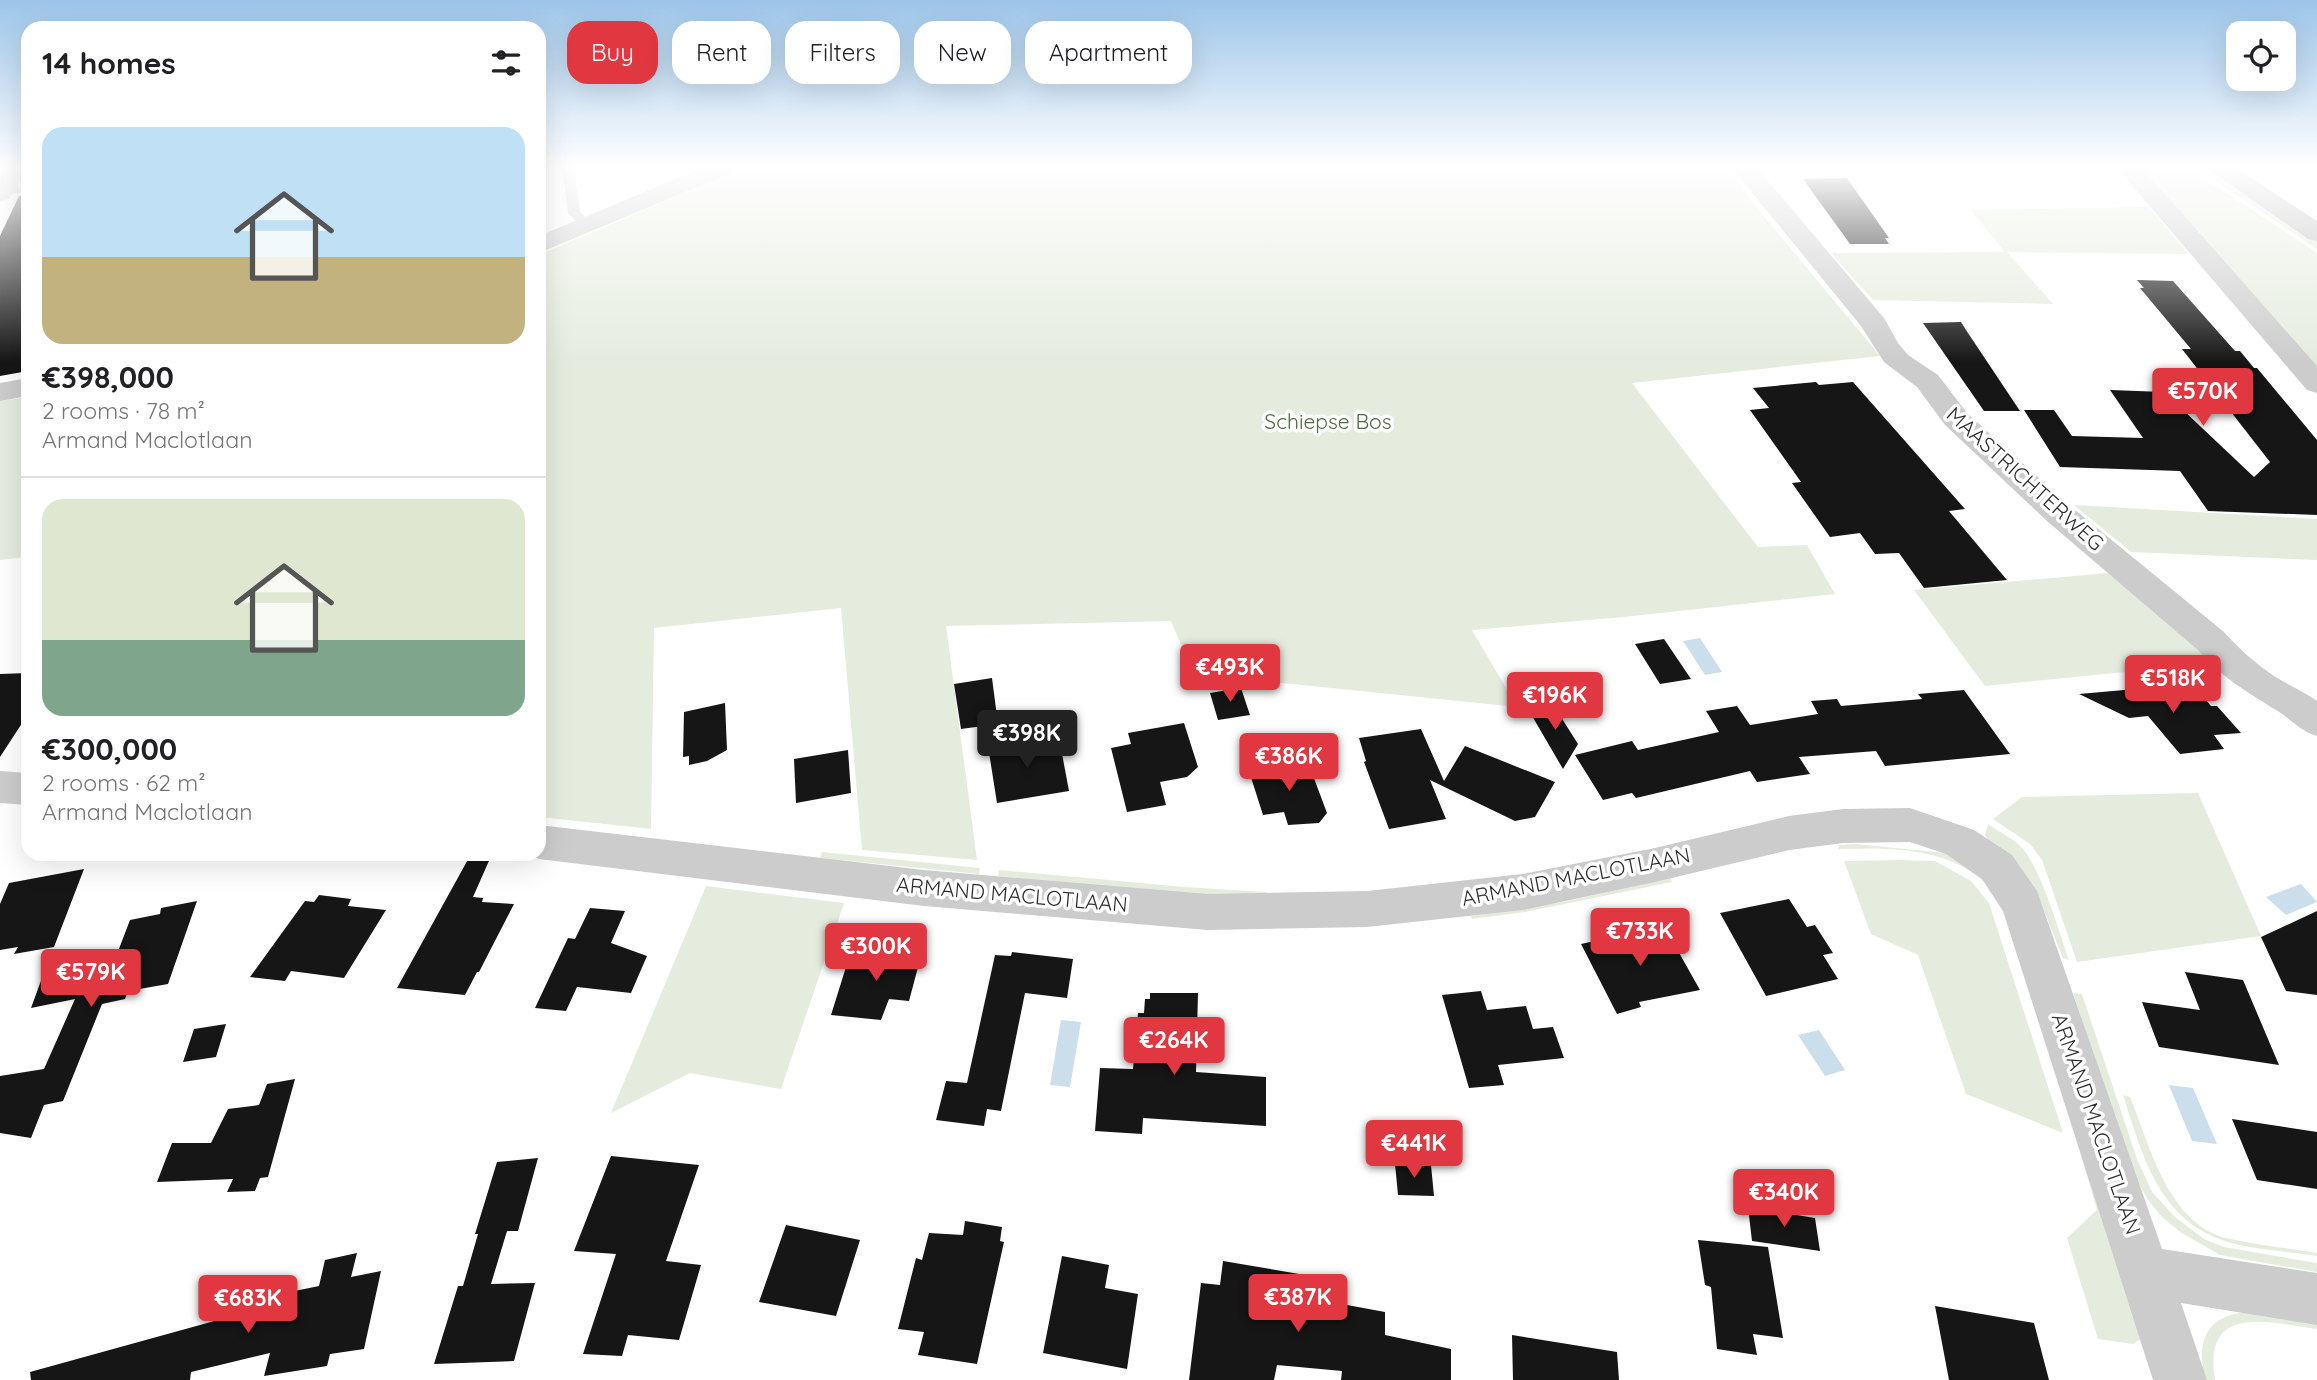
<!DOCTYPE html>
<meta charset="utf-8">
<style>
body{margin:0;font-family:Quicksand,sans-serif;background:#f2f2f2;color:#202124;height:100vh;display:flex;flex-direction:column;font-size:26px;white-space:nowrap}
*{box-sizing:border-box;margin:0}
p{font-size:23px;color:#757577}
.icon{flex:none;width:38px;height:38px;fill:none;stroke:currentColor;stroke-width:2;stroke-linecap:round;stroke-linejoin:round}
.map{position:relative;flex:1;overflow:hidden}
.side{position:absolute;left:21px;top:21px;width:525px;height:840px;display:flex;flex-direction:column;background:#fff;border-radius:21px;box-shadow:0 7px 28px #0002}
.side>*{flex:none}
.banner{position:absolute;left:567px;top:21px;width:665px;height:63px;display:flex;gap:14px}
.fabs{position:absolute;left:2226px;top:21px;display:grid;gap:14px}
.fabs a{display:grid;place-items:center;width:70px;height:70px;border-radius:14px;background:#fff;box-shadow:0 7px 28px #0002;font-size:35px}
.price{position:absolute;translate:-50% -60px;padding:0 16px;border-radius:7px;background:#e03741;color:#fff;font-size:23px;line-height:46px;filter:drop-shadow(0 2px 4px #0008)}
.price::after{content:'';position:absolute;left:50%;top:42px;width:21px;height:16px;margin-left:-10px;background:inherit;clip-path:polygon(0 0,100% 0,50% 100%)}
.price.on{background:#222;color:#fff}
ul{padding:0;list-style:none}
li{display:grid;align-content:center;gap:14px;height:371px;padding:0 21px}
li+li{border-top:2px solid #e0e0e0}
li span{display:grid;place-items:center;height:217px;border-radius:21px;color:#555}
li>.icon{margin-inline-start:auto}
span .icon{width:126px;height:126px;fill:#fffc;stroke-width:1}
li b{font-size:30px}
h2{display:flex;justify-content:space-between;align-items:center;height:84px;padding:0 21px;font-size:30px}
.chip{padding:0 24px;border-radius:21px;background:#fff;box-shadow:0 7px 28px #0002;font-size:24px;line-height:63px}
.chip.on{background:#e03741;color:#fff}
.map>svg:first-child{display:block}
.green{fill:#e5ecde}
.water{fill:#cbdeeb}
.building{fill:#161616}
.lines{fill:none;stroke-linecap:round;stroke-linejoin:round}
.lane{fill:#ccc;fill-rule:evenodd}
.street{fill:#ccc;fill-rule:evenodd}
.secondary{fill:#b9b9b9;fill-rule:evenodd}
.labels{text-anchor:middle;stroke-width:7;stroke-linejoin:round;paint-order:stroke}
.park-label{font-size:21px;fill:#526a3e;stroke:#fff}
.street-label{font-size:21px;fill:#2f2f2f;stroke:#fff}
</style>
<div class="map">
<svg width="2317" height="1380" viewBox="0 0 2317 1380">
<rect width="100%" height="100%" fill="#fff"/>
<path class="green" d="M 742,168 L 1728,168 L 1757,208 L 1880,356 L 1632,383 L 1758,547 L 1807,545 L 1835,594 L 1624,617 L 1472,630 L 1517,707 L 1193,674 L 1171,621 L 946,626 L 977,860 L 862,850 L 841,608 L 654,628 L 651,829 L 539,817 L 539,255 Z
M 2140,168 L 2189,168 L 2317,253 L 2317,368 Z
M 2212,172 L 2317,240 L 2317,249 L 2205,174 Z
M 2149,207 L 2188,254 L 2007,252 L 2053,304 L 1873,300 L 1831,253 L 2005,252 L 1971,210 Z
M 28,397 L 28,557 L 0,560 L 0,401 Z
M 2074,505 L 2317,519 L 2317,560 L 2131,552 Z
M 2108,573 L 2216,663 L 1985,686 L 1914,590 Z
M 2198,793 L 2261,936 L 2077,962 L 2042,860 L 2030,844 L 1993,819 L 2022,797 Z
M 1988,824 C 1999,832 2015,839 2023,849 C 2043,874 2058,929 2069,960 L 2063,958 L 2042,906 L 1991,845 L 1985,835 Z
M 1856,844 L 1945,853 L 1961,860 L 1997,887 L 2144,1337 L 2133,1344 L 2098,1339 L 2067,1238 L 2097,1210 L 2063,1093 L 2002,904 C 1969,847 1896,847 1838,849 L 1839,845 Z
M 822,852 L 980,868 L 979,874 L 820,858 Z
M 1899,860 L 1935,861 L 1971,881 L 1989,903 L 2063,1133 L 1966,1094 L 1918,955 L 1871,934 L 1844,861 Z
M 999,870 L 1184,887 L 1266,892 L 1268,896 L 1187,894 L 998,876 Z
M 1670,878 L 1672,882 L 1525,912 L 1472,919 L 1471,916 L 1568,901 Z
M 706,886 L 844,903 L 781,1089 L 690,1073 L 611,1113 Z
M 2073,993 L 2082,994 L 2137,1159 L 2152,1192 L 2175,1217 L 2204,1239 L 2224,1247 L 2317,1263 L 2317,1272 L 2220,1255 L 2180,1232 L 2161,1216 L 2148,1200 L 2131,1169 Z
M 2123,1095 L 2130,1097 C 2150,1146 2168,1223 2226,1238 C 2256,1245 2287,1248 2317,1253 L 2317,1256 C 2287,1251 2251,1250 2222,1240 C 2157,1217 2142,1153 2123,1095 Z
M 2254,1311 L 2317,1321 L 2317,1329 C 2268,1322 2202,1303 2215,1380 L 2205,1380 C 2195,1336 2209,1314 2254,1311 Z"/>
<path class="water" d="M 1700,638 L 1722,672 L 1705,675 L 1683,641 Z
M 2301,884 L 2317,902 L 2286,915 L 2266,897 Z
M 1061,1020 L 1081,1022 L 1070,1087 L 1050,1085 Z
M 1819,1030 L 1845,1070 L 1825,1076 L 1798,1035 Z
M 2169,1085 L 2193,1088 L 2217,1144 L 2192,1141 Z"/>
<path class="building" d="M 1847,178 L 1889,238 L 1885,238 L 1889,244 L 1850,244 L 1803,179 Z
M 28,195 L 28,371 L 0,376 L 0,236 L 19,196 Z
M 2137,280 L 2173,281 L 2235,351 L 2240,351 L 2254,368 L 2257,368 L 2317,440 L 2317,515 L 2208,511 L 2180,471 L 2060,467 L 2024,410 L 2054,410 L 2072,436 L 2143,438 L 2110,390 L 2164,392 L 2254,477 L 2270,462 L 2182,349 L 2191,349 L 2140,288 L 2144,288 Z
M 1961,322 L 1966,330 L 2020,411 L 1984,411 L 1923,323 Z
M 1816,382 L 1819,385 L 1853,382 L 1965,509 L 1949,511 L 2007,580 L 1924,588 L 1899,553 L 1875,554 L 1860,533 L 1830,537 L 1792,483 L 1801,482 L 1750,410 L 1769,408 L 1753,388 Z
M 1664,639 L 1691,679 L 1660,684 L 1635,644 Z
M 28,673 L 28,714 L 0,757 L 0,674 Z
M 992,678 L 998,724 L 961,729 L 954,684 Z
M 2192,684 L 2211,706 L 2217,706 L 2241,733 L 2214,735 L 2224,749 L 2180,754 L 2148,716 L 2129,718 L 2079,694 Z
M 1241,688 L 1250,715 L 1218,720 L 1210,693 Z
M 1964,690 L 2010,754 L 1885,766 L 1876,751 L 1799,757 L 1810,774 L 1757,782 L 1750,771 L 1636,798 L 1632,793 L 1603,800 L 1575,755 L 1632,741 L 1638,750 L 1719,732 L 1706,711 L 1737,706 L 1750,725 L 1818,714 L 1811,701 L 1837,699 L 1841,706 L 1922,699 L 1918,694 Z
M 725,703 L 727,750 L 707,761 L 689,765 L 689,756 L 683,757 L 684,712 Z
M 1552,703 L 1578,744 L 1563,769 L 1528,709 Z
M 1184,723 L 1198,767 L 1187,777 L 1160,782 L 1166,805 L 1127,812 L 1111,748 L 1131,744 L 1128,733 Z
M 1421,729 L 1444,781 L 1465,746 L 1555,782 L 1535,817 L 1515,821 L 1430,780 L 1446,819 L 1389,829 L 1364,762 L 1366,761 L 1359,738 Z
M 1033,738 L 1035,748 L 1060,743 L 1069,791 L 997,803 L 988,746 Z
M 848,750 L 851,793 L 796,803 L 794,759 Z
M 1281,762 L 1283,769 L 1309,765 L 1327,813 L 1319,823 L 1288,825 L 1284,812 L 1263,815 L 1248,768 Z
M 471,854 L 492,854 L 473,897 L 483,898 L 482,902 L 514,904 L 479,972 L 477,972 L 465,995 L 397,988 Z
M 84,869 L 54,947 L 14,954 L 18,947 L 0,950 L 0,904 L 9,883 Z
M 319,895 L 351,899 L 348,906 L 386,910 L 344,978 L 291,971 L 285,981 L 250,977 L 305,901 L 314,902 Z
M 1789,899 L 1807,927 L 1815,925 L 1833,953 L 1823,955 L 1838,979 L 1766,996 L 1720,913 Z
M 197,901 L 168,984 L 128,991 L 125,999 L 102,1004 L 63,1101 L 44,1105 L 31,1138 L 0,1133 L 0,1076 L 44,1069 L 75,999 L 31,1008 L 46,967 L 117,954 L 130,920 L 160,914 L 161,908 Z
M 590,908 L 625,911 L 611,943 L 647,956 L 631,993 L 577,987 L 566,1011 L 535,1008 L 568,938 L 575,939 Z
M 2317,911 L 2317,995 L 2286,991 L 2261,937 Z
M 1664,926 L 1700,990 L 1639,1002 L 1641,1007 L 1617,1014 L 1581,944 Z
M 890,939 L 901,953 L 921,956 L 909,1001 L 889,999 L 881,1020 L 831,1015 L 846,967 Z
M 1012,952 L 1073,959 L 1067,998 L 1025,993 L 1001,1111 L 987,1109 L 984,1126 L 936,1120 L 946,1081 L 967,1083 L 995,955 L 1011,956 Z
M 2185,972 L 2243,980 L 2279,1065 L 2159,1047 L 2142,1002 L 2200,1010 Z
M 1481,991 L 1487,1010 L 1526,1006 L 1533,1029 L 1553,1027 L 1564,1058 L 1498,1065 L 1504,1085 L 1469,1088 L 1442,995 Z
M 1150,993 L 1198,993 L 1196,1072 L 1266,1077 L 1266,1126 L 1143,1118 L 1142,1134 L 1095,1131 L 1100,1068 L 1133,1069 L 1138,1013 L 1144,1013 L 1145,999 L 1150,999 Z
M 226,1024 L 216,1057 L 183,1062 L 194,1029 Z
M 295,1079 L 268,1177 L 260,1178 L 255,1191 L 227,1192 L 233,1179 L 157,1182 L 172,1143 L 211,1143 L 228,1109 L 259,1105 L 267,1084 Z
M 2232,1119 L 2317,1132 L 2317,1189 L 2257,1180 Z
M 611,1156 L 699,1165 L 666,1261 L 701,1265 L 679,1340 L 628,1335 L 622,1356 L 583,1354 L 616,1254 L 574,1251 Z
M 538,1158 L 518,1231 L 507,1231 L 491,1284 L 535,1283 L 514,1361 L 434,1364 L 458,1286 L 463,1286 L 478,1234 L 475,1234 L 497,1162 Z
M 1395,1164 L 1431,1165 L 1434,1196 L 1398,1195 Z
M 1748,1207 L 1815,1218 L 1820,1251 L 1752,1241 Z
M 965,1221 L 1002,1227 L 1000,1241 L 1004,1242 L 977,1364 L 918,1355 L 924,1332 L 898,1329 L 916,1258 L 922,1260 L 929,1233 L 963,1235 Z
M 786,1225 L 860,1240 L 836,1316 L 759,1302 Z
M 1698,1240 L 1768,1247 L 1783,1338 L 1753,1334 L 1757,1355 L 1717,1349 L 1711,1287 L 1705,1285 Z
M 357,1253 L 351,1277 L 381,1271 L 364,1349 L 330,1354 L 327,1366 L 264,1376 L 270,1353 L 191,1372 L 190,1380 L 31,1380 L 30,1372 L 283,1302 L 285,1293 L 319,1286 L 325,1260 Z
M 1062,1256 L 1109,1265 L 1105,1288 L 1138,1294 L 1127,1369 L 1043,1353 Z
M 1223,1261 L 1305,1275 L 1304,1297 L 1385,1312 L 1385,1335 L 1451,1349 L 1451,1380 L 1341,1380 L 1342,1371 L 1277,1365 L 1274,1380 L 1189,1380 L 1201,1283 L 1220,1285 Z
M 1935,1306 L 2034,1323 L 2049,1380 L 1949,1380 Z
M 1512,1335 L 1617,1352 L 1619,1380 L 1513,1380 Z"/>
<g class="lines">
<path class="lane" d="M 562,168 L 574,168 L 580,212 L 592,223 L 592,229 L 584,229 L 568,213 Z
M 28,186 L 28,192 L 0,195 L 0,189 Z"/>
<path class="street" d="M 4,168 L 28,168 L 9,199 L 0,201 L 0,175 Z
M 702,168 L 735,168 L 731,173 L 539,253 L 539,236 Z
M 1732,168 L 1757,168 L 1884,318 L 1898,343 L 1908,355 L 1938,375 L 1967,413 L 2069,505 L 2224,632 C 2238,648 2255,663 2274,676 C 2288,685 2303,691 2317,701 L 2317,736 C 2300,731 2291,719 2276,710 C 2247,692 2221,677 2198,650 L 2047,521 L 1945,425 L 1917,387 L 1884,362 L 1861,326 Z
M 2117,168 L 2142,168 L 2317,366 L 2317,393 L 2307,390 Z
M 28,378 L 28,396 L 0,401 L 0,383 Z
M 0,771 L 28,773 L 28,805 L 0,803 Z
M 1910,808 L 1974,830 L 2012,855 L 2037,891 L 2162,1249 L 2317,1273 L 2317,1325 L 2181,1303 L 2207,1380 L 2153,1380 L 2003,911 L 1982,879 L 1946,854 L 1910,842 L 1843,843 L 1789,850 L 1655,882 L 1523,910 L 1367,927 L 1208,930 L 924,906 L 539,859 L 525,854 L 539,854 L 539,825 L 924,870 L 1208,894 L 1367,891 L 1523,874 L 1655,848 L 1789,816 L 1843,809 Z"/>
<path class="secondary" d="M 2207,168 L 2236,168 L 2317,221 L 2317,241 L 2308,239 Z"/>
</g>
<linearGradient id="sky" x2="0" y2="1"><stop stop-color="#9cc5e9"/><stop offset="0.46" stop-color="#fff"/><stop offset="1" stop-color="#fff" stop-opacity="0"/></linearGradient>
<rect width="2317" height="362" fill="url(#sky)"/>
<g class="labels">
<g class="park-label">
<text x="1328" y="429">Schiepse Bos</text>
</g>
<g class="street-label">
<text transform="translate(2025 479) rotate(42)" y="7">MAASTRICHTERWEG</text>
<text transform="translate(1576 877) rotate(-11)" y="7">ARMAND MACLOTLAAN</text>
<text transform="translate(1012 895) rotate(5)" y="7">ARMAND MACLOTLAAN</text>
<text transform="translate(2096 1124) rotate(71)" y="7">ARMAND MACLOTLAAN</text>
</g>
</g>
</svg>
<div class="fabs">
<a><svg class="icon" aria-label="locate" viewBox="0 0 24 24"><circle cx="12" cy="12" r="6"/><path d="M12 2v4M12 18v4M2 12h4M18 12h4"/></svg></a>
</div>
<b class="price" style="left:2203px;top:428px">€570K</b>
<b class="price" style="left:1230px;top:704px">€493K</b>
<b class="price" style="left:2173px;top:715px">€518K</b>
<b class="price" style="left:1555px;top:732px">€196K</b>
<b class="price on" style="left:1027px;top:770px">€398K</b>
<b class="price" style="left:1289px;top:793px">€386K</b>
<b class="price" style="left:1640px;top:968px">€733K</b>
<b class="price" style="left:876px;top:983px">€300K</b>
<b class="price" style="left:91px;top:1009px">€579K</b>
<b class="price" style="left:1174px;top:1077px">€264K</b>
<b class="price" style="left:1414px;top:1180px">€441K</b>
<b class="price" style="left:1784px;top:1229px">€340K</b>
<b class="price" style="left:1298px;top:1334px">€387K</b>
<b class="price" style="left:248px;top:1335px">€683K</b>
<div class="banner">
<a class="chip on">Buy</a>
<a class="chip">Rent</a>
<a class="chip">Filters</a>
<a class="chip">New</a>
<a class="chip">Apartment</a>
</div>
<section class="side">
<h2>14 homes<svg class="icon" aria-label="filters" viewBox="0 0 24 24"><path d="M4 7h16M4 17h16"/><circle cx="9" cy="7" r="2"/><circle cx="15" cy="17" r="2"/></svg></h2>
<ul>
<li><span style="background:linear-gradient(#bfe0f5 60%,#c2b280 0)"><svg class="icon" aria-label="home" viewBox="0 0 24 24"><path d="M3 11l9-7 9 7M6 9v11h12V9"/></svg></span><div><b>€398,000</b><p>2 rooms · 78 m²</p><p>Armand Maclotlaan</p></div></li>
<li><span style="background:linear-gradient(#dfe7d0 65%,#7fa58c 0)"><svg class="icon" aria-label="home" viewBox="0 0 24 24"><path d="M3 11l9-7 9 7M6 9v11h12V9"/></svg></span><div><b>€300,000</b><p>2 rooms · 62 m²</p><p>Armand Maclotlaan</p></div></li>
</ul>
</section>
</div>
